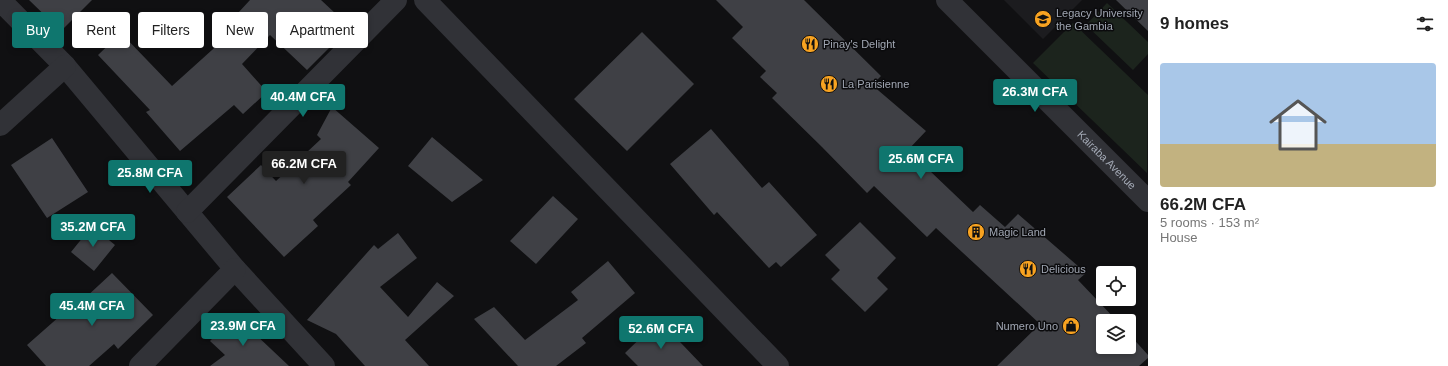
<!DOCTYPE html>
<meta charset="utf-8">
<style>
body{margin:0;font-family:Helvetica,sans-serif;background:#f6f6f6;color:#222;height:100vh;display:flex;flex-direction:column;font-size:15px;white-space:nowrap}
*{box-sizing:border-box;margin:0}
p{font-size:13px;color:#767676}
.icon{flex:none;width:22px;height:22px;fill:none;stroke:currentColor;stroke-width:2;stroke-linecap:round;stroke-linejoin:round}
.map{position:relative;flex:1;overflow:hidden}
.drawer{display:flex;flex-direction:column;background:#fff;width:300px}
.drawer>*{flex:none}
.banner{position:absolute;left:12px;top:12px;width:380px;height:36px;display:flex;gap:8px}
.controls{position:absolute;left:1096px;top:266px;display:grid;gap:8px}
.controls a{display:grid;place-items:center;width:40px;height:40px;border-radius:4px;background:#fff;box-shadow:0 2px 6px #0003;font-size:20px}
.price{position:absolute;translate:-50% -34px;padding:0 9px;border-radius:4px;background:#0f766e;color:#fff;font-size:13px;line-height:26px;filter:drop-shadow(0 1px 2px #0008)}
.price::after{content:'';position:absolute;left:50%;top:24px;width:12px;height:9px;margin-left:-6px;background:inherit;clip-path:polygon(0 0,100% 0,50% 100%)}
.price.current{background:#222;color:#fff}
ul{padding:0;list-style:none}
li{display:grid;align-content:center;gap:8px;height:212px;padding:0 12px}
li+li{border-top:1px solid #e0e0e0}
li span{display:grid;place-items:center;height:124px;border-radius:4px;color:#555}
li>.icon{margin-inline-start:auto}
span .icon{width:72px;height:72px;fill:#fffc;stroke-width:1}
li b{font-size:17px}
h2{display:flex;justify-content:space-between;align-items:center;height:48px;padding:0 12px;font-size:17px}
.pill{padding:0 14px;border-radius:4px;background:#fff;box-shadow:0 2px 6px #0003;font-size:14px;line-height:36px}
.pill.current{background:#0f766e;color:#fff}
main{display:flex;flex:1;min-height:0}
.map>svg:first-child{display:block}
.built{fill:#1c1c1f}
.green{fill:#1c241d}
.building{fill:#3f4045}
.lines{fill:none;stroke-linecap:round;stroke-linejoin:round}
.minor{stroke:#313237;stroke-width:22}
.labels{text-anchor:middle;stroke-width:3;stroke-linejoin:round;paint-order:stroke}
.poi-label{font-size:11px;fill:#a1a7b3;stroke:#0b0b0d;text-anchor:start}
.street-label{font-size:11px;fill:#a1a7b3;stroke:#0b0b0d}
</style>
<main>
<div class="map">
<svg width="1148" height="366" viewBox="0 0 1148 366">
<rect width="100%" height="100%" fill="#101012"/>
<path class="built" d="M 1004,0 L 1082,0 L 1043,39 Z"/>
<path class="green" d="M 1107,3 L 1148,42 L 1148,54 L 1133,70 L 1086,25 Z
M 1073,23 L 1148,95 L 1147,173 L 1033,63 Z"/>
<path class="building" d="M 29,0 L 92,0 L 61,31 Z
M 250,0 L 321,0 L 350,27 L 307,70 L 270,35 L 242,64 L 267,92 L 243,114 L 234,105 L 180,151 L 146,112 L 150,110 L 98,55 L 121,33 L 172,86 L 232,32 L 226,26 Z
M 716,0 L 804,0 L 881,76 L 872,85 L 926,131 L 908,150 L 973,212 L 980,205 L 1005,227 L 1018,214 L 1086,273 L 1078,280 L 1117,321 L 1103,321 L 1103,347 L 1129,347 L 1129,334 L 1148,355 L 1148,358 L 1139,366 L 997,366 L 1040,324 L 936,228 L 927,237 L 874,186 L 867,193 L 822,147 L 772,98 L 777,93 L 760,77 L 766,71 L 732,38 L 743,27 Z
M 1116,0 L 1148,0 L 1148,31 Z
M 642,32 L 694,84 L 627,151 L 574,99 Z
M 332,107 L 379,148 L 348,182 L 351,185 L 313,220 L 318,226 L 284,257 L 227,197 L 261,165 L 276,181 L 321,139 L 317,135 Z
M 711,129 L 762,188 L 769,182 L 817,235 L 781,267 L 776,262 L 769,268 L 717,212 L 714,215 L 670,164 Z
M 432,137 L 483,180 L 452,202 L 408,166 Z
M 52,138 L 88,192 L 47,218 L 11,165 Z
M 553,196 L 578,219 L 536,264 L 510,241 Z
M 860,222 L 896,258 L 877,278 L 888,289 L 865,312 L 831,279 L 840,270 L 825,255 Z
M 92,226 L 115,245 L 94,271 L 71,252 Z
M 398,233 L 417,258 L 380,287 L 408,317 L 437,282 L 454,296 L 405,340 L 429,366 L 365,366 L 336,334 L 307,320 L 374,245 L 378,249 Z
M 608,261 L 635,293 L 582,338 L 586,343 L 556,366 L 518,366 L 474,319 L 494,307 L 525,340 L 578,300 L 571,292 Z
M 112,273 L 153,315 L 118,349 L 114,344 L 89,366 L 46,366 L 27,345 L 69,308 L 71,311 Z
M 235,315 L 289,366 L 210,366 L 225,355 L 210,341 Z
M 659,320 L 703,366 L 638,366 L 625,353 Z"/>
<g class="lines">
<g class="minor">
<path d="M 0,0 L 65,66 L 235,269 L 324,366"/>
<path d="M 425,0 L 778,366"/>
<path id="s1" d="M 947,0 L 1148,201"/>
<path d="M 0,125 L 65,66"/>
<path d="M 187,212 L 396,0"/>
<path d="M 140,366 L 235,269"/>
</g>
</g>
<defs>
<symbol id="university-disc" viewBox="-11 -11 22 22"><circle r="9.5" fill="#f8a321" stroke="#0b0b0d"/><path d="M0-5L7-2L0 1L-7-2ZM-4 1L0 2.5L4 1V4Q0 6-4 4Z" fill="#111"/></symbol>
<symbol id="restaurant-disc" viewBox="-11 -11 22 22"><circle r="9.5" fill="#f8a321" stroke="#0b0b0d"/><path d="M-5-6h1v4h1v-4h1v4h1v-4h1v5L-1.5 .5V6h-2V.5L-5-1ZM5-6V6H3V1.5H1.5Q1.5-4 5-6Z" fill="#111"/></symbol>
<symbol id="building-disc" viewBox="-11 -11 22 22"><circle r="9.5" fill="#f8a321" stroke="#0b0b0d"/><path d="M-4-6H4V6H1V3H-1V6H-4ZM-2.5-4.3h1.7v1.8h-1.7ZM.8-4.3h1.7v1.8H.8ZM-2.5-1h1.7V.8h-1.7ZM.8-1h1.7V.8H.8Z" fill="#111"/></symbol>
<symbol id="shop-disc" viewBox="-11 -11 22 22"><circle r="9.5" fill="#f8a321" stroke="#0b0b0d"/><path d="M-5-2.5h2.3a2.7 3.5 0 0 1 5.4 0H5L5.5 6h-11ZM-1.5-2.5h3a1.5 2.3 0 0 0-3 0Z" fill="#111"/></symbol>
</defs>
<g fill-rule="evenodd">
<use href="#university-disc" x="1033" y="9" width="20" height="20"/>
<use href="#restaurant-disc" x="800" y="34" width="20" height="20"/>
<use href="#restaurant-disc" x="819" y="74" width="20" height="20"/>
<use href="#building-disc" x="966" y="222" width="20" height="20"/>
<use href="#restaurant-disc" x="1018" y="259" width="20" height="20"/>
<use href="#shop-disc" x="1061" y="316" width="20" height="20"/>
</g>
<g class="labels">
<g class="poi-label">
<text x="1056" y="17">Legacy University<tspan x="1056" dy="13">the Gambia</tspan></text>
<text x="823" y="48">Pinay's Delight</text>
<text x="842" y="88">La Parisienne</text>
<text x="989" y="236">Magic Land</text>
<text x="1041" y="273">Delicious</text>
<text x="1058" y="330" text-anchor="end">Numero Uno</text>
</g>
<g class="street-label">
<text dy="4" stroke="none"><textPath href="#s1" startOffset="226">Kairaba Avenue</textPath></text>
</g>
</g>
</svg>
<div class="controls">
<a><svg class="icon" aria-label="locate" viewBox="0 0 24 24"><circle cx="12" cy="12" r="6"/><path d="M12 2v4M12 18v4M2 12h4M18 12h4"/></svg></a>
<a><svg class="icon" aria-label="layers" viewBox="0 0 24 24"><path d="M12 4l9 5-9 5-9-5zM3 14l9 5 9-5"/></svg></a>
</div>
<b class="price" style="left:1035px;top:113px">26.3M CFA</b>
<b class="price" style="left:303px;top:118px">40.4M CFA</b>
<b class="price" style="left:921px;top:180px">25.6M CFA</b>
<b class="price current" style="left:304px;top:185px">66.2M CFA</b>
<b class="price" style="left:150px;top:194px">25.8M CFA</b>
<b class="price" style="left:93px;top:248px">35.2M CFA</b>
<b class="price" style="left:92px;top:327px">45.4M CFA</b>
<b class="price" style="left:243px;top:347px">23.9M CFA</b>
<b class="price" style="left:661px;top:350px">52.6M CFA</b>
<div class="banner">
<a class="pill current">Buy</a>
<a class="pill">Rent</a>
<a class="pill">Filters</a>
<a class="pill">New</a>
<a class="pill">Apartment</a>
</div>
</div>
<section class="drawer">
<h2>9 homes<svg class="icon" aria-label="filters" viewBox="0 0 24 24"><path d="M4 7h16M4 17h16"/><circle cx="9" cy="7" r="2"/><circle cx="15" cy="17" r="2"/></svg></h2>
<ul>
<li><span style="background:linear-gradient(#a9c7e8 65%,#c2b280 0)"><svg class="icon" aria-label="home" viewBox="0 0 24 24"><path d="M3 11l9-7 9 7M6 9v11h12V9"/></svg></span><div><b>66.2M CFA</b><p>5 rooms · 153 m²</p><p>House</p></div></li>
</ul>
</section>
</main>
